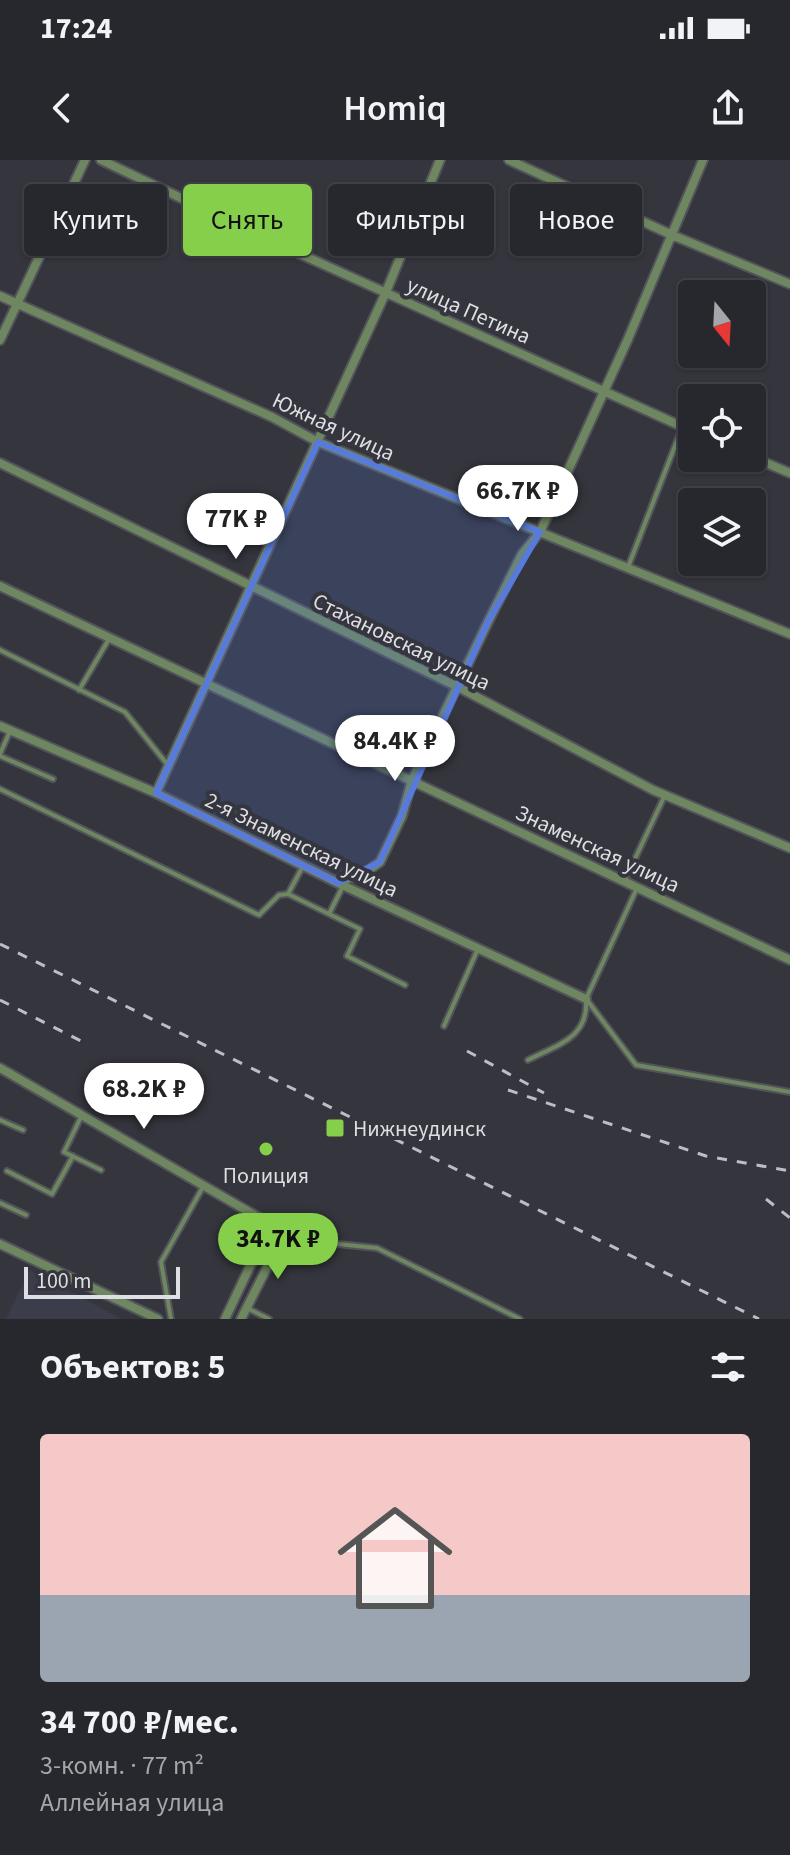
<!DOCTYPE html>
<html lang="ru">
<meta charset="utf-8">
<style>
body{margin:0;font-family:"Source Sans 3",sans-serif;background:#2f3036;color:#f1f3f6;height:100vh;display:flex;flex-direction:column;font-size:30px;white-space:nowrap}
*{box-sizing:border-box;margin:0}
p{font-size:26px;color:#a4a6aa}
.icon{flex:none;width:44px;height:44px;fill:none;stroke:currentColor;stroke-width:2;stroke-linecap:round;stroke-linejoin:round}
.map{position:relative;height:1159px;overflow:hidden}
.details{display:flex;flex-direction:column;background:#27282e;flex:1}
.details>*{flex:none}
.top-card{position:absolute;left:24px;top:24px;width:742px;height:72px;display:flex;gap:16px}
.needle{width:52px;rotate:162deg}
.tools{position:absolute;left:678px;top:120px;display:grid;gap:16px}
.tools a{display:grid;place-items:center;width:88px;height:88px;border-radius:8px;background:#27282e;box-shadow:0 2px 6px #0004,0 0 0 2px #43444a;font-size:40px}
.scale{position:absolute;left:24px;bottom:20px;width:156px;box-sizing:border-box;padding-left:8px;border:4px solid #dedfe5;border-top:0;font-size:22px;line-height:28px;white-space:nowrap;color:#dedfe5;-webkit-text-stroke:6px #34353d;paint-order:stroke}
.price{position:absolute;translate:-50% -68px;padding:0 18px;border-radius:28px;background:#fff;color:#222;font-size:26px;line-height:52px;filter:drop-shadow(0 2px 4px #0008)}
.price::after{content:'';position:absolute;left:50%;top:48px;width:24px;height:18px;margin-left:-12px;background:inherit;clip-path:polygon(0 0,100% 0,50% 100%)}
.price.on{background:#86cf4b;color:#111}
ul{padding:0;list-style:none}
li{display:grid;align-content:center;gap:16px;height:424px;padding:0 40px}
li span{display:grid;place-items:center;height:248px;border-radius:8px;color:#555}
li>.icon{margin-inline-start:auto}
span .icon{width:144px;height:144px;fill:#fffc;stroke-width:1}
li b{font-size:34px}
h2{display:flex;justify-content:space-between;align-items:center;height:96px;padding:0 40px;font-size:34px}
.tag{padding:0 28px;border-radius:8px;background:#27282e;box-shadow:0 2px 6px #0004,0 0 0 2px #43444a;font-size:28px;line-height:72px}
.tag.on{background:#86cf4b;color:#111}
.status{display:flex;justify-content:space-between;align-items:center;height:56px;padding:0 40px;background:#27282e;direction:ltr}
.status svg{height:22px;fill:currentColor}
header{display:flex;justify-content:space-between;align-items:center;height:104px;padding:0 40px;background:#27282e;font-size:36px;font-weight:600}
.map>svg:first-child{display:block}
.built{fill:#3b3d4b}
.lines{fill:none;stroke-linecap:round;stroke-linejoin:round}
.service-casing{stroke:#53545b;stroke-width:8}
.minor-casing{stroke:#53545b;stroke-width:12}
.service{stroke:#6f8760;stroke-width:4}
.minor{stroke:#6f8760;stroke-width:8}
.rail{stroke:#bdbec5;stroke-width:3;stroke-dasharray:10 10;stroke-linecap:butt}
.marked{fill:#577adc;fill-opacity:0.2;stroke:#577adc;stroke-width:6;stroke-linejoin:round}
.poi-dot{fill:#86cf4b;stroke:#34353d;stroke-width:3}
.labels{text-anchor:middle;stroke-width:8;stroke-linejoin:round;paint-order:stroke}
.street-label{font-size:22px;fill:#dedfe5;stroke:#34353d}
.poi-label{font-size:22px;fill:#dedfe5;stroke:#34353d;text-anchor:start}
</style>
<div class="status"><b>17:24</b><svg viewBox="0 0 49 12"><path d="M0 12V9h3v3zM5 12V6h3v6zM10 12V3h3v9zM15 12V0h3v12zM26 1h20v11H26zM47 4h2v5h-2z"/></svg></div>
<header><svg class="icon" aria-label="back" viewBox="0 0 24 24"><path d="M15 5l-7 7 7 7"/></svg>Homiq<svg class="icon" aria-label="share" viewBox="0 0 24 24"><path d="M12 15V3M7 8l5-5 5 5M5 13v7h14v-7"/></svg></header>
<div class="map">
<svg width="790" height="1159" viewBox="0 0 790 1159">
<rect width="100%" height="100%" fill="#34353d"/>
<path class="built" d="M 30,1110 L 122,1159 L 6,1159 Z"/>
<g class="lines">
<defs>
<path id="service" d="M 628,407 L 682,268
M 0,490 L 125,552 L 167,604
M 79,530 L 109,479
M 0,594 L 10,571
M 0,596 L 53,619
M 0,629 L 259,755 L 279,735 L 288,734 L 303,706
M 625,720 L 665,635
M 288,734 L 329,754 L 343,726
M 329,754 L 360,769 L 347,796 L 405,825
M 587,840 L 636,905 L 790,932
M 444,866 L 477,791
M 528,900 C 557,885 589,878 586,839 L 637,728
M 81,957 L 64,992 L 101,1010
M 0,960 L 23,970
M 7,1011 L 52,1034 L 73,996
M 0,1043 L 26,1055
M 286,1070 L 318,1082 L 377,1088 L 520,1159
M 247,1148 L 269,1159
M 171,1159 L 161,1102 L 204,1025"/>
<path id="minor" d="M 101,0 L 267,79 L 692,271
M 509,0 L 672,75 L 790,124
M 0,136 L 272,257 L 318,282 L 790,474
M 0,180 L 85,0
M 752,297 L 790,313
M 0,303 L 458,527 L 653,630 L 790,688
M 0,426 L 790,800
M 0,566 L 156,633 L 338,723 L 586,839
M 156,633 L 386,132 L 440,0
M 338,723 L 369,710 L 380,702 L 402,656 L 412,620 L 488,462 L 522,394 L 540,372 L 628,179 L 703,0
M 0,908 L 270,1064 L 286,1070 L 241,1159
M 0,1084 L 158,1159
M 225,1159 L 270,1064"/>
</defs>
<use href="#service" class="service-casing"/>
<use href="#minor" class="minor-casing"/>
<use href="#service" class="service"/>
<use href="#minor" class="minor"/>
<path class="rail" d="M 0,784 L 759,1159
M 0,840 L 83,882
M 467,891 L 544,933
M 508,930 L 706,996 L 790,1011
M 766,1039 L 790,1058"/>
</g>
<path class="marked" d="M 318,282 L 540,372 L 488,462 L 380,702 L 338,723 L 156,633 Z"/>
<g class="poi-dot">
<rect x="325" y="958" width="20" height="20" rx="4"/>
<circle cx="266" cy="989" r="8"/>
</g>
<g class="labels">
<g class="street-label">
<text transform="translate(469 150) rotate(24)" y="8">улица Петина</text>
<text transform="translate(334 266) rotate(25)" y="8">Южная улица</text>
<text transform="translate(402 481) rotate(26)" y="8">Стахановская улица</text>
<text transform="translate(302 684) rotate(26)" y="8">2-я Знаменская улица</text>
<text transform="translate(598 688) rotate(25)" y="8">Знаменская улица</text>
</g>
<g class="poi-label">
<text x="353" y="976">Нижнеудинск</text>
<text x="266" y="1023" text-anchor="middle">Полиция</text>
</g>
</g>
</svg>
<div class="tools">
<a><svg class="needle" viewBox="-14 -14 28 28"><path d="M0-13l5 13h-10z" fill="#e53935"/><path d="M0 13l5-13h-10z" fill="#a4a6aa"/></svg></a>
<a><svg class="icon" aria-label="locate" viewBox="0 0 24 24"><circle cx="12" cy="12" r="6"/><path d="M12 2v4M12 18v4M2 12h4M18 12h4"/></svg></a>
<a><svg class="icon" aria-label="layers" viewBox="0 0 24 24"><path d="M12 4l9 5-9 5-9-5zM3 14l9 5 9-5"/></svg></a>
</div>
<div class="scale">100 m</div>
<b class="price" style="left:518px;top:373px">66.7K ₽</b>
<b class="price" style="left:236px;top:401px">77K ₽</b>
<b class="price" style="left:395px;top:623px">84.4K ₽</b>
<b class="price" style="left:144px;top:971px">68.2K ₽</b>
<b class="price on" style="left:278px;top:1121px">34.7K ₽</b>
<div class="top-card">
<a class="tag">Купить</a>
<a class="tag on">Снять</a>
<a class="tag">Фильтры</a>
<a class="tag">Новое</a>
</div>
</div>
<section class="details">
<h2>Объектов: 5<svg class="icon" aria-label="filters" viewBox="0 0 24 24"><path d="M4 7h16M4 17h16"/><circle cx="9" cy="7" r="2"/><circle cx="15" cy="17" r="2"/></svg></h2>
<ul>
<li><span style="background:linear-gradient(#f6c9c9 65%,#9aa5b1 0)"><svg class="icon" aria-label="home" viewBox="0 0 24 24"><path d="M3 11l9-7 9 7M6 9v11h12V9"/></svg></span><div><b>34 700 ₽/мес.</b><p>3-комн. · 77 m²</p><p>Аллейная улица</p></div></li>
</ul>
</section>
